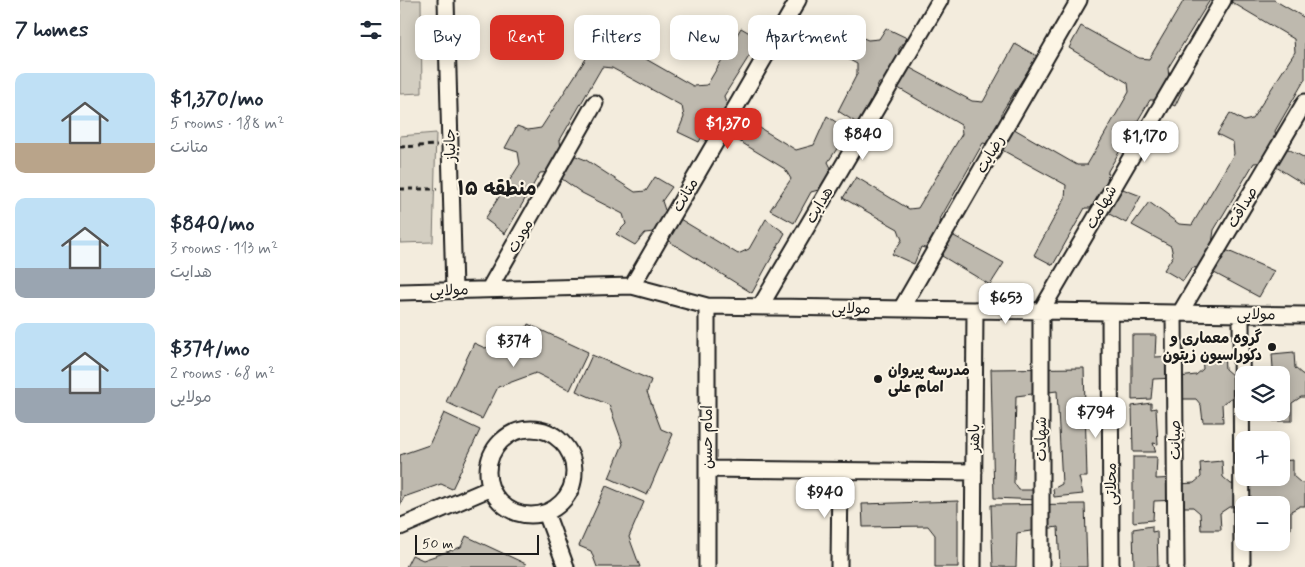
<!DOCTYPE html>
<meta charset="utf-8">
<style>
body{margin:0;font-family:Mynerve,"Playpen Sans Arabic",sans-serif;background:#f2f2f3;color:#1f2937;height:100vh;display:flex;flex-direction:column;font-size:19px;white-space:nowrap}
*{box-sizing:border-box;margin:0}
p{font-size:16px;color:#747a83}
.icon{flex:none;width:28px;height:28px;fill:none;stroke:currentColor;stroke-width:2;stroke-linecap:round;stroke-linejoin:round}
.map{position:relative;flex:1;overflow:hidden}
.drawer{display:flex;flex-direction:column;background:#fff;width:400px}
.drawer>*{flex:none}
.guide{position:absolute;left:15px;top:15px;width:475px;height:45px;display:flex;gap:10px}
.fabs{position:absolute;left:835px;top:366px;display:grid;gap:10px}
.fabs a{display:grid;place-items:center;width:55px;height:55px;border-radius:10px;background:#fff;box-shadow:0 2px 12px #0003;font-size:25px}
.scale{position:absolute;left:15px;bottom:12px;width:124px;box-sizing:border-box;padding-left:5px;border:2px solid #1c1c1c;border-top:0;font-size:14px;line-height:18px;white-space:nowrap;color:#1c1c1c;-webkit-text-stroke:4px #fcf5e5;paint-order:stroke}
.price{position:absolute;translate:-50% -42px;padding:0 11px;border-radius:10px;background:#fff;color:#222;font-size:16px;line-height:32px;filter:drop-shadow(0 1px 2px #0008)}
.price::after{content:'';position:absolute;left:50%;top:30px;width:15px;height:11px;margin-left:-8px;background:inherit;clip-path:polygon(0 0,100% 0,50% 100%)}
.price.selected{background:#d93025;color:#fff}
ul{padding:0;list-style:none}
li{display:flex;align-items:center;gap:15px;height:125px;padding:0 15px}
li span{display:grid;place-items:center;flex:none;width:140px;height:100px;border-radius:10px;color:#555}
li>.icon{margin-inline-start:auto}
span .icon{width:60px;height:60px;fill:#fffc;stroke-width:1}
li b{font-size:21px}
h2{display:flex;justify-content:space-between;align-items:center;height:60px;padding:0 15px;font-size:21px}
.tag{padding:0 18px;border-radius:10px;background:#fff;box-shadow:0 2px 12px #0003;font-size:18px;line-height:45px}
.tag.selected{background:#d93025;color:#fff}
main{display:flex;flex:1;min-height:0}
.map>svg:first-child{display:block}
.green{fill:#d3cec1;stroke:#78756e}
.building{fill:#beb9ae;stroke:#1c1c1c}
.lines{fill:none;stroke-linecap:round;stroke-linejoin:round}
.minor-casing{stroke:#1c1c1c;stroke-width:19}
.path{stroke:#1c1c1c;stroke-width:3;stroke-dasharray:5 4;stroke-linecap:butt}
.minor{stroke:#fcf5e5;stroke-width:15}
.poi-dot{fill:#1c1c1c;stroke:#fcf5e5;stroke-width:2}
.labels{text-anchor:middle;stroke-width:4;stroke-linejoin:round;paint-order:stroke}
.street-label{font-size:15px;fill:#1c1c1c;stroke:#fcf5e5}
.poi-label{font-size:15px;font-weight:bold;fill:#1c1c1c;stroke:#fcf5e5;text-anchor:end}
.district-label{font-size:20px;font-weight:bold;fill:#1c1c1c;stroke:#fcf5e5}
</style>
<main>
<section class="drawer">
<h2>7 homes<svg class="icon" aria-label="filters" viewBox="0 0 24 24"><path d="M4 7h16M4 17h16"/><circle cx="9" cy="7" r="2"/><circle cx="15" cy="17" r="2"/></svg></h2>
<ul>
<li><span style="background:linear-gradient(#bfe0f5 70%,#b9a48a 0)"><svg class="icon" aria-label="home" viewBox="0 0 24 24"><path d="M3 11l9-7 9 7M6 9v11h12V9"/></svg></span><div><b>$1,370/mo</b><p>5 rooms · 188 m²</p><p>متانت</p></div></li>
<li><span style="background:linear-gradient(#bfe0f5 70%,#9aa5b1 0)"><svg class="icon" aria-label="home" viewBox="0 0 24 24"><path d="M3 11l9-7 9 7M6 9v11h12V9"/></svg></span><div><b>$840/mo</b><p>3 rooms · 113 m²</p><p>هدایت</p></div></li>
<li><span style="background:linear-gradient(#bfe0f5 65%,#9aa5b1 0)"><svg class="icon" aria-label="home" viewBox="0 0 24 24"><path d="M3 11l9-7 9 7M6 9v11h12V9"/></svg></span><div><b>$374/mo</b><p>2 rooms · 68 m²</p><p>مولايی</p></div></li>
</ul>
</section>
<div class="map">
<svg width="905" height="567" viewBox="0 0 905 567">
<rect width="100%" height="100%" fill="#f3ecdd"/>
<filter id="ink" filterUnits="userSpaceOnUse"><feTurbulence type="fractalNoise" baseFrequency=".02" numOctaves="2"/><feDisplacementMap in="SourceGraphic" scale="10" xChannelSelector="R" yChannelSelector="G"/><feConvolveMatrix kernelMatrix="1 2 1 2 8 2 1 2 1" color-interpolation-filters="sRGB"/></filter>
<g filter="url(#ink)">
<path class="green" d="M 0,0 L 21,0 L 22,93 L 0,94 Z
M 36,133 L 33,242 L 0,243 L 0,136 Z"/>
<path class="building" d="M 784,0 L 810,0 L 768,68 L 769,78 L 784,87 L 775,106 L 762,100 L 750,100 L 708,171 L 707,183 L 741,196 L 726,223 L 698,208 L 685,208 L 653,265 L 634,255 L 665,198 L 666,185 L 593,145 L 583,143 L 540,219 L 541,229 L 604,263 L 590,285 L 532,250 L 521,247 L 514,264 L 492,254 L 502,240 L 498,229 L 443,198 L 456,177 L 509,209 L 518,208 L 562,134 L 561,125 L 488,82 L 479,83 L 460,125 L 438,111 L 457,74 L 457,64 L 444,57 L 456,35 L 468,40 L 479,39 L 486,28 L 507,38 L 499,49 L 499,62 L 572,101 L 583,102 L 615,44 L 637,56 L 602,112 L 602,122 L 677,165 L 687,165 L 729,92 L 728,83 L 669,48 L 681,26 L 739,58 L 749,59 Z
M 828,0 L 874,0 L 905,18 L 905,79 L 875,131 L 877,143 L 905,158 L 905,185 L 868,162 L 854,163 L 814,230 L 812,244 L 874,271 L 859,297 L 803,267 L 792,268 L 783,281 L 764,270 L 773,256 L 771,246 L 732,225 L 749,202 L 779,224 L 792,225 L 834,154 L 833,142 L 817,134 L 830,113 L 844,121 L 852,119 L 895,52 L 894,39 Z
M 341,28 L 360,39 L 324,96 L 327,108 L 396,150 L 414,145 L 427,116 L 449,131 L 428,162 L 432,170 L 444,173 L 434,198 L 422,189 L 411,192 L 394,223 L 370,210 L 391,179 L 385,169 L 316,127 L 308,126 L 299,142 L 278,132 L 284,117 L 282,106 L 212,68 L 202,67 L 160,140 L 161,150 L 186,160 L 235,192 L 246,191 L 255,177 L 272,187 L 262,201 L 265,210 L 338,254 L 349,249 L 366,219 L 385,233 L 352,293 L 254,232 L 245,233 L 235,245 L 216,234 L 226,224 L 223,214 L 182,193 L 152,172 L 140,173 L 105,234 L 85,219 L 120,164 L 118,152 L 105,148 L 117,126 L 128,130 L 141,128 L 202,34 L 293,86 L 307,85 Z
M 128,324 L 188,352 L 170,390 L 136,373 L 98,387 L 82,419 L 46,402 L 74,343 L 85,348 L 123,336 Z
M 732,335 L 756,335 L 755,357 L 776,356 L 776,378 L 753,379 L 751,399 L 732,400 Z
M 894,352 L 895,368 L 902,374 L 905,375 L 905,397 L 901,397 L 892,403 L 892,421 L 873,421 L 872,412 L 881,412 L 881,375 L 852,375 L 866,374 L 873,368 L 872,354 Z
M 824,353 L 825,369 L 833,376 L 844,377 L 844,398 L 831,398 L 822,404 L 823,422 L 803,422 L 801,405 L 796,399 L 780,399 L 779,377 L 796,375 L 803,369 L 802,355 Z
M 192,355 L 251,380 L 247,392 L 261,429 L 273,434 L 247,495 L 209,478 L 223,444 L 209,405 L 176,391 Z
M 684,368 L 687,477 L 679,477 L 683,494 L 654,497 L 653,489 L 662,484 L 657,391 L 616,396 L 614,483 L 619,490 L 637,490 L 638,500 L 594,498 L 591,369 Z
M 751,403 L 751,409 L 756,408 L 758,444 L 753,443 L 756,452 L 733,452 L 732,406 Z
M 44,413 L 80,430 L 52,489 L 41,484 L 4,497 L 0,505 L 0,455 L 29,445 Z
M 733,457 L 757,457 L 756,479 L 778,478 L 778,500 L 754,501 L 753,520 L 733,522 Z
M 893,460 L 893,476 L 901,483 L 905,483 L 905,506 L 900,506 L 891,511 L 891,529 L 881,529 L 881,505 L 849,505 L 848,484 L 864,482 L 869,478 L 881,478 L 881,461 Z
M 822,461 L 823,477 L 831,484 L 846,485 L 844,506 L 829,507 L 820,513 L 821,530 L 801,530 L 800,513 L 793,507 L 779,507 L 779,484 L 794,483 L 801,477 L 800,463 Z
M 206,486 L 244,502 L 229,537 L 240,567 L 197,567 L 191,551 L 179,546 Z
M 558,501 L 558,567 L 535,567 L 535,535 L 528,526 L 463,527 L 462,504 Z
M 685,504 L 687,567 L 660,567 L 658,527 L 617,533 L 616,567 L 593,567 L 591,505 Z
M 752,526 L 752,532 L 757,531 L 758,567 L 734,567 L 733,529 Z
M 66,536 L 126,564 L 124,567 L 6,567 L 12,555 L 23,560 L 61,547 Z"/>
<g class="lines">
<defs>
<path id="minor" d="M 46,0 L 54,290
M 232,286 L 398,0
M 89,289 L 195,103
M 0,292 L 232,286 L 307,306 L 905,315
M 307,306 L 307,567
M 360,307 L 540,0
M 501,309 L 679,0
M 710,312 L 711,567
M 774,313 L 776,567
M 780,313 L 905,102
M 841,314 L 842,567
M88 472a43 43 0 1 1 86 0a43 43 0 1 1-86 0Z
M 307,469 L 574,472
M 146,513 L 166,567
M 0,527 L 91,488
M 439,567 L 440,471
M 573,567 L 575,310
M 641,567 L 641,311 L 823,0"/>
</defs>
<use href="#minor" class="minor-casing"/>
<path class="path" d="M 0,147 L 37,145
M 0,189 L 37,189"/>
<use href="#minor" class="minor"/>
</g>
</g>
<g class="poi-dot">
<circle cx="872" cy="347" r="5"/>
<circle cx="478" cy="379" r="5"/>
</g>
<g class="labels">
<g class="street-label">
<text transform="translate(50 145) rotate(-92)" y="5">جانباز</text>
<text transform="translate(590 154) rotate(-60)" y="5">رضایت</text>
<text transform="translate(285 195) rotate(-60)" y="5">متانت</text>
<text transform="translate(419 205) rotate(-60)" y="5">هدایت</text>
<text transform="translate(701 207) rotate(-60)" y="5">شهامت</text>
<text transform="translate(842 207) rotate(-59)" y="5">صداقت</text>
<text transform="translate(120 236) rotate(-60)" y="5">مودت</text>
<text transform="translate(49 290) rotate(-2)" y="5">مولايی</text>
<text transform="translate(451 308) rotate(1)" y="5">مولايی</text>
<text transform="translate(856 314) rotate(1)" y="5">مولايی</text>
<text transform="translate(307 437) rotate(-90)" y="5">امام حسن</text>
<text transform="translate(574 438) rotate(-89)" y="5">باهنر</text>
<text transform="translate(641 439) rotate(-90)" y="5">شهادت</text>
<text transform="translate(775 440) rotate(-90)" y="5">صیانت</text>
<text transform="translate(711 484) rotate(-90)" y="5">محلاتی</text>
</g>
<g class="poi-label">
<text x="862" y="343">گروه معماری و<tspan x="862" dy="17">دکوراسیون زیتون</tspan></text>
<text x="488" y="375" text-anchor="start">مدرسه پیروان<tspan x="488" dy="17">امام علی</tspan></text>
</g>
<g class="district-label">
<text x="97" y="195">منطقه ۱۵</text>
</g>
</g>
</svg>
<div class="fabs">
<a><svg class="icon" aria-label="layers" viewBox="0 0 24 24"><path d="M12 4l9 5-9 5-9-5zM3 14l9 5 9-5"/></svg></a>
<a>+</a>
<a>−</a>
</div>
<div class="scale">50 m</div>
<b class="price selected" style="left:328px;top:150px">$1,370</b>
<b class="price" style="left:463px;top:161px">$840</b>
<b class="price" style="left:745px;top:163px">$1,170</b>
<b class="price" style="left:606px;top:325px">$653</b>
<b class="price" style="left:114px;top:368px">$374</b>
<b class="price" style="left:696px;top:439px">$794</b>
<b class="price" style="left:425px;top:519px">$940</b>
<div class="guide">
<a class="tag">Buy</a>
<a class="tag selected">Rent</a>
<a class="tag">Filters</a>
<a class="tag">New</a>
<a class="tag">Apartment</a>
</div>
</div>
</main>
